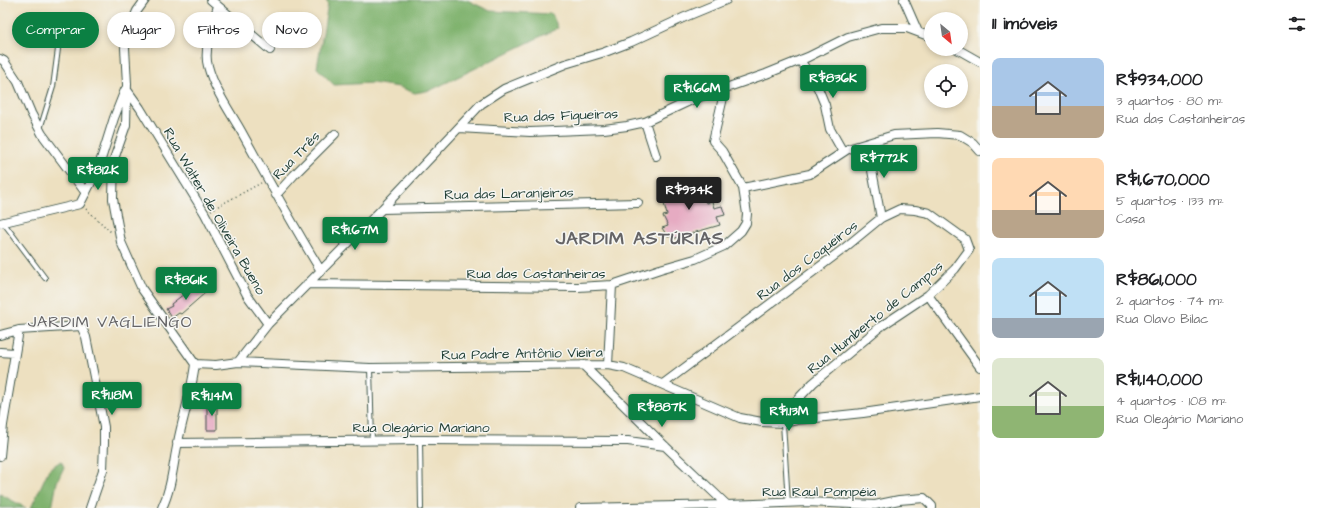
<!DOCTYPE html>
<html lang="pt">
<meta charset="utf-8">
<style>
body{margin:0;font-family:"Architects Daughter",sans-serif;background:#f2f2f2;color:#202124;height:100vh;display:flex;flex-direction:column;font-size:15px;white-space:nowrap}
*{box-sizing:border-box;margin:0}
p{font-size:13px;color:#757577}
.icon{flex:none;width:22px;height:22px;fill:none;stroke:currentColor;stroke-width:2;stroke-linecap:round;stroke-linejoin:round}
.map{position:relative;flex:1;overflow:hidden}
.panel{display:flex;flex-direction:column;background:#fff;width:340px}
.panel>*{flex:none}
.banner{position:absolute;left:12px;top:12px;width:380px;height:36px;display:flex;gap:8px}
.needle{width:26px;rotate:151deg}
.fabs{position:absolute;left:924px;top:12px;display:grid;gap:8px}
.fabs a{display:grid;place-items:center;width:44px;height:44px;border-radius:50%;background:#fff;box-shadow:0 2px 6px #0003;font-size:20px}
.price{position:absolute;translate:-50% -34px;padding:0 9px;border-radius:4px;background:#0b8043;color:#fff;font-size:13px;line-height:26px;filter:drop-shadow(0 1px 2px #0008)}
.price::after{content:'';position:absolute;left:50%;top:24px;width:12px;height:9px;margin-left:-6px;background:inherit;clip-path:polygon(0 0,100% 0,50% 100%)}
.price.active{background:#222;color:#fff}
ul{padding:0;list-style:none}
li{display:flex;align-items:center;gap:12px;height:100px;padding:0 12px}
li span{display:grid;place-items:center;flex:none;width:112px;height:80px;border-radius:8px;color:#555}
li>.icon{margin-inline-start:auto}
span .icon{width:48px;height:48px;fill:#fffc;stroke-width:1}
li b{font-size:17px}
h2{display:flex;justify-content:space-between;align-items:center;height:48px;padding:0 12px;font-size:17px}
.tag{padding:0 14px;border-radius:18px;background:#fff;box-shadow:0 2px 6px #0003;font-size:14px;line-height:36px}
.tag.active{background:#0b8043;color:#fff}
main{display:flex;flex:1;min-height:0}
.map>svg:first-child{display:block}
.forest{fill:#80b36e;stroke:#507851}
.building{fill:#e6abc2}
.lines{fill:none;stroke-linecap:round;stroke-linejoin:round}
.lane-casing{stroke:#3e5549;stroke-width:6}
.street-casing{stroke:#3e5549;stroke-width:10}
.path{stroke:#3e5549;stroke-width:1.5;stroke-dasharray:1 3;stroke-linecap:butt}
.lane{stroke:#fff;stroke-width:4}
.street{stroke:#fff;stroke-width:8}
.labels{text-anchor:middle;stroke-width:3;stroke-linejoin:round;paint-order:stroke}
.street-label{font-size:14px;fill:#1f3d34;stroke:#f6f6f2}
.quarter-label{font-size:16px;letter-spacing:1px;fill:#656466;stroke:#f6f6f2}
.district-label{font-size:18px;font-weight:bold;letter-spacing:1px;fill:#656466;stroke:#f6f6f2}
</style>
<main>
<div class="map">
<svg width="980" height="508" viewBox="0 0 980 508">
<rect width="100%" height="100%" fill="#f6f6f2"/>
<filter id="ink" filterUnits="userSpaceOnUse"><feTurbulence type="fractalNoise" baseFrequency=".025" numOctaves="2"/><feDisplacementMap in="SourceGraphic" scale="8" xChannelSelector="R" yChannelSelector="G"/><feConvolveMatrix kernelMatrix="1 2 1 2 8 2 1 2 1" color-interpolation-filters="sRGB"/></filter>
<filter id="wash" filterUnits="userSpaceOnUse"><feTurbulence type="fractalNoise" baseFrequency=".012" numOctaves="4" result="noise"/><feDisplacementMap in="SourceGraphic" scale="16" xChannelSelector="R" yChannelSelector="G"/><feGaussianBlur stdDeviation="0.9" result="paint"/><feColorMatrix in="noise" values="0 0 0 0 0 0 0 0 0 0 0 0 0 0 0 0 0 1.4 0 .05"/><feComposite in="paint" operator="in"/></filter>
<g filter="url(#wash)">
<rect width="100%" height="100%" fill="#ede0c0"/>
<path class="forest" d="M 326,0 L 467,0 L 490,11 L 552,14 L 558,28 L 431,90 L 415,93 L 399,87 L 372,83 L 334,85 L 317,68 L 328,4 Z
M 61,461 L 64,467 L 57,482 L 52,508 L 31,508 L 49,469 Z
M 0,494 L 26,508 L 0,508 Z"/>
<g id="blocks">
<path class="building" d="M 699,179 L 706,203 L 712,201 L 714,208 L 722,206 L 725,215 L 717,217 L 720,225 L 672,239 L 671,236 L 668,237 L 662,228 L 668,226 L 663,216 L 667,215 L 661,192 Z
M 197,284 L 205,293 L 181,314 L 179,313 L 172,318 L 166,309 L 172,306 L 171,304 Z
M 207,404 L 217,404 L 217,430 L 207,430 Z"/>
</g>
</g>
<g filter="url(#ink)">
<use href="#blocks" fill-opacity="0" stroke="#3e5549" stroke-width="1"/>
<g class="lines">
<defs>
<path id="lane" d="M 40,129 L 53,87 L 58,49
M 3,222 L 45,278
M 370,368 L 372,441
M 783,423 L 788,503
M 420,440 L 421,508"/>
<path id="street" d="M 145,0 L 137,11 L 128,32 L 125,48 L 127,84 L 126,125 L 114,159 L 113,199 L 121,242 L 142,289 L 195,364 C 192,391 183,416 178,442 C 173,464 172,487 162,508
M 211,0 L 270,50
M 904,0 L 918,32
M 218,6 C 213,22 203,50 208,66 C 214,89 229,110 241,131 C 267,178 293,225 321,271
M 957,49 L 980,62
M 0,59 L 4,61 L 18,82 L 31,113 L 42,134 L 86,193
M 800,60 L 818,88 L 825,105 L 830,129 L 843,152
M 127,90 L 140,108 L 205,214 L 247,295 L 268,324
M 645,122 L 656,156
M 459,128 L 530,132 L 604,129 L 627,126 L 645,122 L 694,99 L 766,74 L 808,57 L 848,37 L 881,28 L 907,28 L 931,37
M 867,144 L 881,218
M 743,188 L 810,174 L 848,149 L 894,135 L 937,133 L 960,135 L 973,143 L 980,151
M 276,195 L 294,175 L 335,134
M 382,209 L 638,203
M 0,223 L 80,204 L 98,169 L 114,118 L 125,90
M 307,284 L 578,287 L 612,285 L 660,269 L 695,259 L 724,246 L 741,231 L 746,223 L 747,214 L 743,188 L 722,151 L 713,141 L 725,89
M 928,295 L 980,367
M 0,335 L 19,330 L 81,326 L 86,337 L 104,427 L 104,443 L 103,470 L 90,508
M 0,352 L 14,353
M 238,362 L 268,324 L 382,209 L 481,104 L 504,89 L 565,64 L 605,52 L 631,42 L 685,17 L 726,0
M 195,364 L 216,365 L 238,362 L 370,368 L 608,365 L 624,368 L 740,418 L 762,422 L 783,423 L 797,420 L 863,413 L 980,396
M 583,365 L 665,446 L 727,505
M 608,365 L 612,285
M 663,384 L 842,250 L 881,218 L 900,209 L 915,210 L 929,213 L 965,239 L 969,250 L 955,269 L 928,295 L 880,327 L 813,383 L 797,400 L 783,423
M 177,443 L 420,440 L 628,441 L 665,446
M 0,456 L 3,425 L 19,330
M 580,508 L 727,505 L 807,502 L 875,505 L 899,500 L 924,498 L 932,506 L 932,508"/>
</defs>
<use href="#lane" class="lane-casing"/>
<use href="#street" class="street-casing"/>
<path class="path" d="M 86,209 L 111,232
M 211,210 L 261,183"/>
<use href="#lane" class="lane"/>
<use href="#street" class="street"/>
</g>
</g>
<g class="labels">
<g class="street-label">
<text transform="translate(561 115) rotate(-2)" y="5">Rua das Figueiras</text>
<text transform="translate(296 155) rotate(-46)" y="5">Rua Três</text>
<text transform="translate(509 193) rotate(-1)" y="5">Rua das Laranjeiras</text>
<text transform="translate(215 211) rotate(60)" y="5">Rua Walter de Oliveira Bueno</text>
<text transform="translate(807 260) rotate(-37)" y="5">Rua dos Coqueiros</text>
<text x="536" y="278">Rua das Castanheiras</text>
<text transform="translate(875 317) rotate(-39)" y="5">Rua Humberto de Campos</text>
<text transform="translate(522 353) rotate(-1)" y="5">Rua Padre Antônio Vieira</text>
<text x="421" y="432">Rua Olegário Mariano</text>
<text x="819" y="496">Rua Raul Pompéia</text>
</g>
<g class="quarter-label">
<text x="110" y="327">JARDIM VAGLIENGO</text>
</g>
<g class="district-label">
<text x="640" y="244">JARDIM ASTÚRIAS</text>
</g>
</g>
</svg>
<div class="fabs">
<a><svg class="needle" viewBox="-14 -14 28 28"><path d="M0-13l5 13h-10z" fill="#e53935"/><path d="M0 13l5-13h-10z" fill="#757577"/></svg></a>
<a><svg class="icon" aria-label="locate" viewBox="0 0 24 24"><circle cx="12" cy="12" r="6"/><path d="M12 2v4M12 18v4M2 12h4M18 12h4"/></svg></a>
</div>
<b class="price" style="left:833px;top:99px">R$836K</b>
<b class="price" style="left:697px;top:109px">R$1.66M</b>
<b class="price" style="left:884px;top:179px">R$772K</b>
<b class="price" style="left:98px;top:191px">R$812K</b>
<b class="price active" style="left:689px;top:211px">R$934K</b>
<b class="price" style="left:355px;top:251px">R$1.67M</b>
<b class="price" style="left:186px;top:301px">R$861K</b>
<b class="price" style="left:112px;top:416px">R$1.18M</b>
<b class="price" style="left:212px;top:417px">R$1.14M</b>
<b class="price" style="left:662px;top:428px">R$887K</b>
<b class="price" style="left:789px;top:432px">R$1.13M</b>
<div class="banner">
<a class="tag active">Comprar</a>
<a class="tag">Alugar</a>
<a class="tag">Filtros</a>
<a class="tag">Novo</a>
</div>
</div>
<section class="panel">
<h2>11 imóveis<svg class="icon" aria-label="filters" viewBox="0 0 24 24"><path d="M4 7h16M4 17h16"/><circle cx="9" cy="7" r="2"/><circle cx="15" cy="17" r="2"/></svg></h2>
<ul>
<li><span style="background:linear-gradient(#a9c7e8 60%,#b9a48a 0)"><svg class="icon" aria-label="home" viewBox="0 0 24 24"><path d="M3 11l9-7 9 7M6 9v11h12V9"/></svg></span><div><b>R$934,000</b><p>3 quartos · 80 m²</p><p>Rua das Castanheiras</p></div></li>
<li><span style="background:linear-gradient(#ffd9b3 65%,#b9a48a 0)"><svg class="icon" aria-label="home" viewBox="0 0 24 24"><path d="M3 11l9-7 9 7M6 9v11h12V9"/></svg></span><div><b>R$1,670,000</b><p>5 quartos · 133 m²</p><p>Casa</p></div></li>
<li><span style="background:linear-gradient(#bfe0f5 75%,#9aa5b1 0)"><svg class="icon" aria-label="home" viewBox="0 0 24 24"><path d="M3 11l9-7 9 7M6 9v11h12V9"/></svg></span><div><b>R$861,000</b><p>2 quartos · 74 m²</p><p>Rua Olavo Bilac</p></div></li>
<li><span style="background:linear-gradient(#dfe7d0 60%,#8fb573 0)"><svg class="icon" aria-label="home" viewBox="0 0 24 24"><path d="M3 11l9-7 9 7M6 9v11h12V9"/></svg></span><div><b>R$1,140,000</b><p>4 quartos · 108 m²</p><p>Rua Olegário Mariano</p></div></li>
</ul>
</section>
</main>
